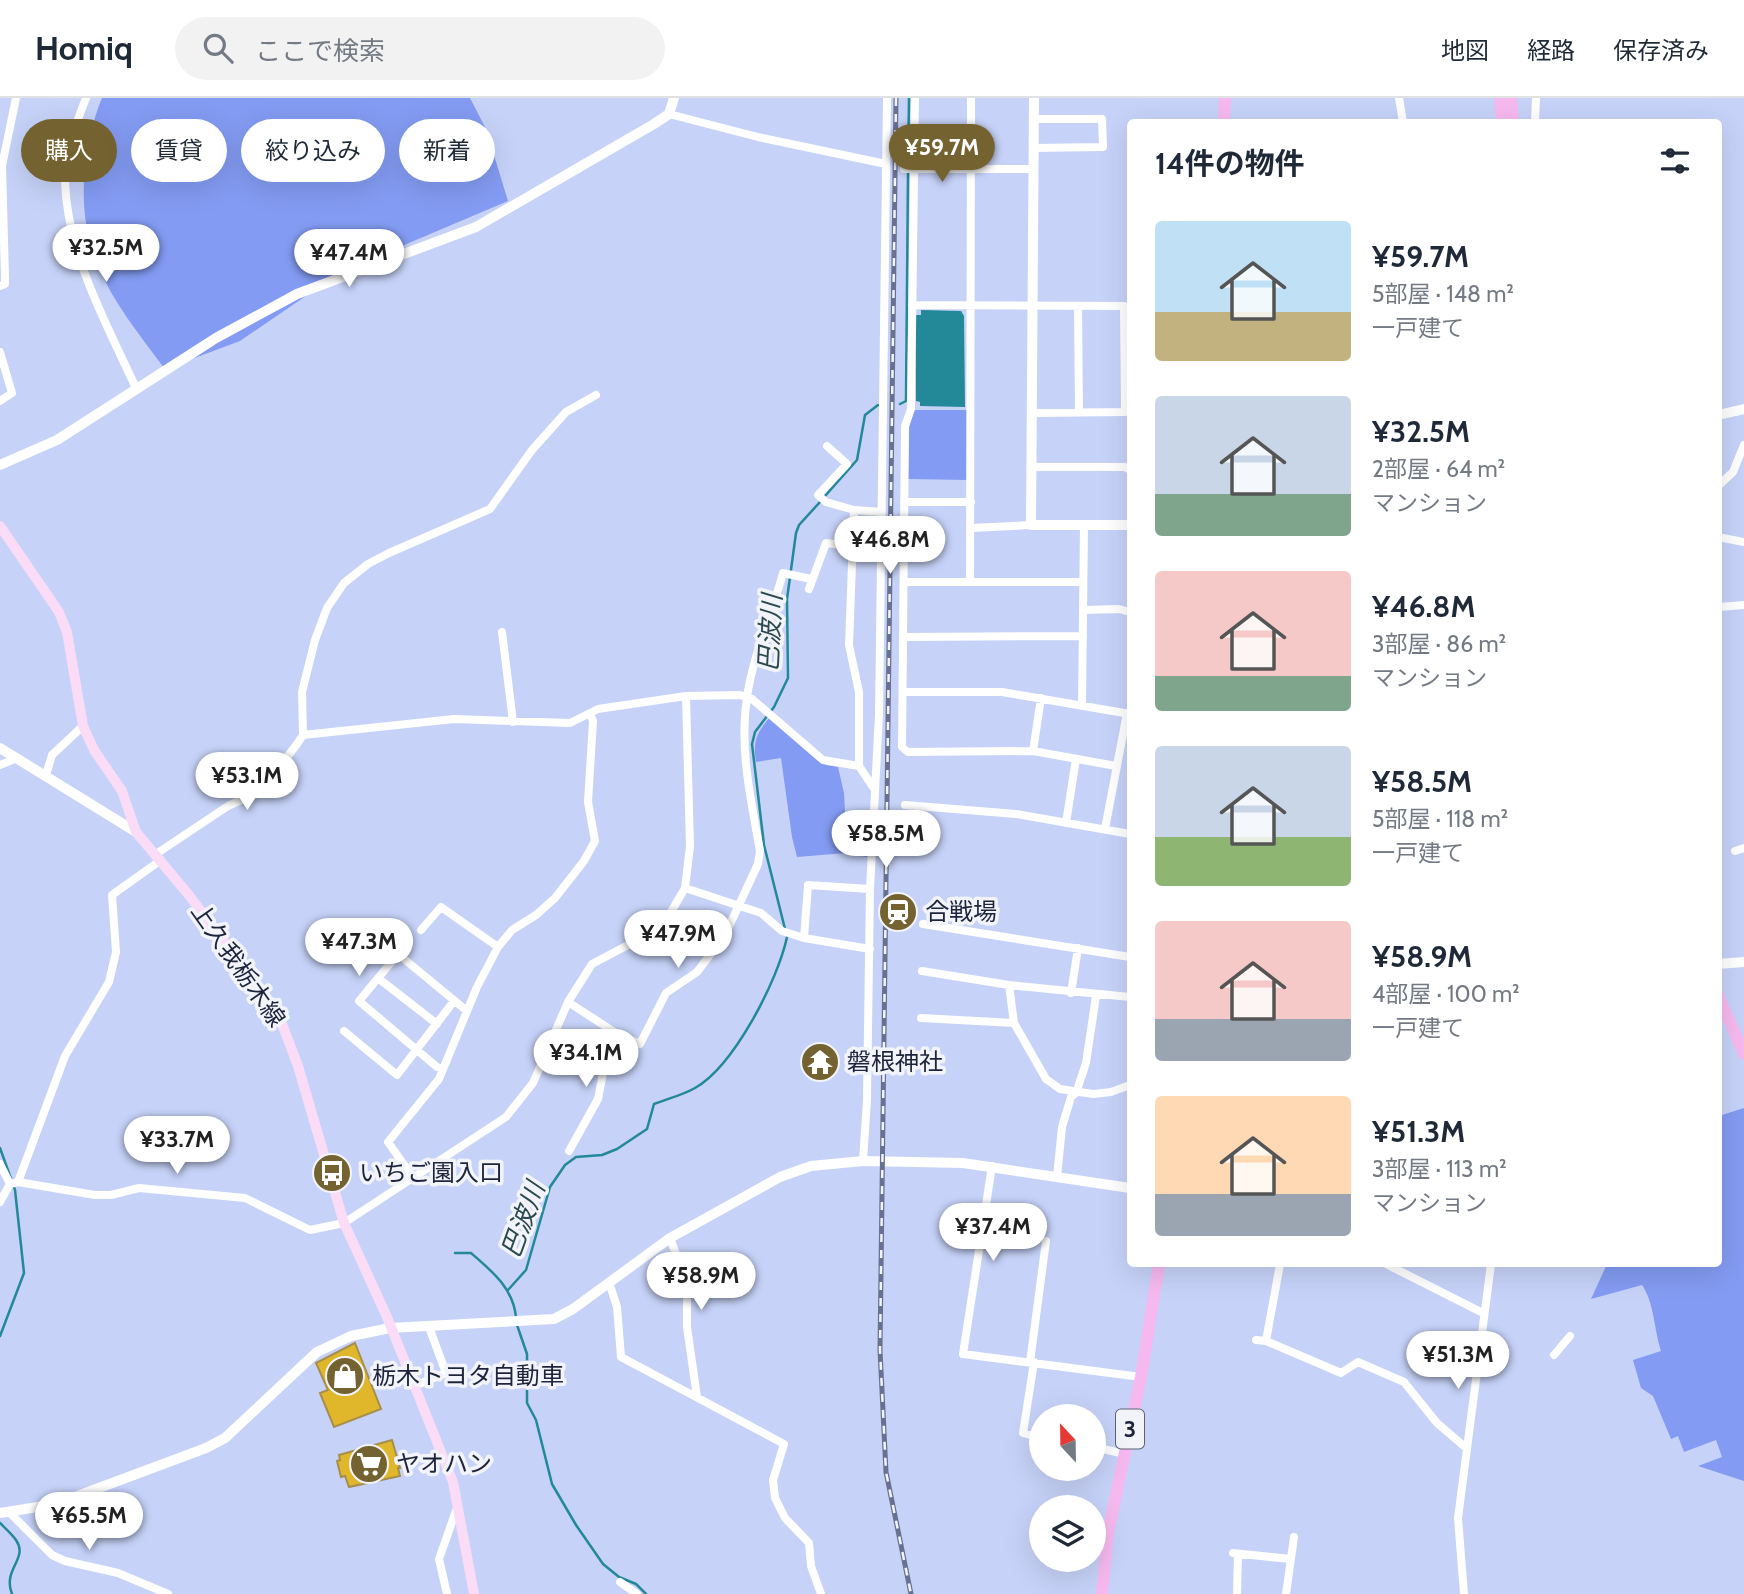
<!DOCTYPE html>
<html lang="ja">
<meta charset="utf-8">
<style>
body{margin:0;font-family:Cabin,"Noto Sans JP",sans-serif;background:#f2f2f3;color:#1f2937;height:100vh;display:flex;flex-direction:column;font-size:26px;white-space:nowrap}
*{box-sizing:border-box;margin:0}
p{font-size:23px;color:#747a83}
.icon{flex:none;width:38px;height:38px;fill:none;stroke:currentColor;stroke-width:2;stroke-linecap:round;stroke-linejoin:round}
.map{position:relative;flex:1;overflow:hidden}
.panel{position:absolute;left:1127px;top:21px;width:595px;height:1148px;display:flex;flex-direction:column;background:#fff;border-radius:7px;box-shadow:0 7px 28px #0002}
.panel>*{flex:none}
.guide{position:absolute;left:21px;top:21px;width:665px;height:63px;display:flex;gap:14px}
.needle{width:46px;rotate:338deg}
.tools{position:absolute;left:1029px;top:1306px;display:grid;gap:14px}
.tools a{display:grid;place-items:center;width:77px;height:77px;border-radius:50%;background:#fff;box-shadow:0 7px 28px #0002;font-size:35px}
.price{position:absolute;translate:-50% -60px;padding:0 16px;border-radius:24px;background:#fff;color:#222;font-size:23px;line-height:46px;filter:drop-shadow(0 2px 4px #0008)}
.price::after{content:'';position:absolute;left:50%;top:42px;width:21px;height:16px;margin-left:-10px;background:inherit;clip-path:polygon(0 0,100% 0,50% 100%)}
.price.active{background:#746331;color:#fff}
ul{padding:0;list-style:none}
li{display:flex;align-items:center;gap:21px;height:175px;padding:0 28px}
li span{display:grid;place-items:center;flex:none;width:196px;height:140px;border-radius:7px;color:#555}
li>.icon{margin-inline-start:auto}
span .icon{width:84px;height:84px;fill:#fffc;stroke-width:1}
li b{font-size:30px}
h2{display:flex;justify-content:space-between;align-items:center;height:84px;padding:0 28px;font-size:30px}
.pill{padding:0 24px;border-radius:32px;background:#fff;box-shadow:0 7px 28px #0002;font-size:24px;line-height:63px}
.pill.active{background:#746331;color:#fff}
header{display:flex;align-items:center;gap:42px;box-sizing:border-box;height:98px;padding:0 35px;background:#fff;border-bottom:2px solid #e0e1e3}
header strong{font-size:33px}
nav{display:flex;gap:38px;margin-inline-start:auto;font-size:24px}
.search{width:490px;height:63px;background:#f2f2f3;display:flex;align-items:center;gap:18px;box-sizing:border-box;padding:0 24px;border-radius:38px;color:#747a83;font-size:26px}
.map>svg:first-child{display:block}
.green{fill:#839bf2}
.water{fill:#238898}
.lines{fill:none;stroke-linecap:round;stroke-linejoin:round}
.stream{stroke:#238898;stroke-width:2.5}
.building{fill:#e0b72b;stroke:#a68f4c;stroke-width:2}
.minor{stroke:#fff;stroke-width:8}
.tertiary{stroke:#fff;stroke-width:10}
.secondary{stroke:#fadcf7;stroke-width:10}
.primary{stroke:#f6b9ef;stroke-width:12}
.rail-casing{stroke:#68718f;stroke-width:5}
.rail{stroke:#f2f4fa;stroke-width:2.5;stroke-dasharray:8;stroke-linecap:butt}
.labels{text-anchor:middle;stroke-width:7;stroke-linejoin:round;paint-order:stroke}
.shield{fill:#f2f4fa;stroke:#5d6275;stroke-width:2}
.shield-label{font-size:23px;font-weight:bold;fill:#1d243c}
.poi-label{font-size:24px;fill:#1d243c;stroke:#f2f4fa;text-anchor:start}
.street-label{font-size:24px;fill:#1d243c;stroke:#f2f4fa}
.water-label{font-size:26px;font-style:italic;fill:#2b494e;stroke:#f2f4fa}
</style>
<header>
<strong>Homiq</strong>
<div class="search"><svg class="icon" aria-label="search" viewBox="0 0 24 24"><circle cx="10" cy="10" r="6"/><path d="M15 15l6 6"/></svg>ここで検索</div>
<nav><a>地図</a><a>経路</a><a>保存済み</a></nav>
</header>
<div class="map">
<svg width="1744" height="1496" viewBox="0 0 1744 1496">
<rect width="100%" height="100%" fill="#c6d2f8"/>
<path class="green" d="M 102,0 L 470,0 L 486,31 L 508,103 L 383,156 L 354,165 L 240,243 L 165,271 C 141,239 114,206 98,168 C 76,117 81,51 102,0 Z
M 914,312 L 967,312 L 967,382 L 908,381 L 909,330 Z
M 769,620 L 826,667 L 838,669 L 844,695 L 847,752 L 867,756 L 867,759 L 846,755 L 797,759 L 792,739 L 781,660 L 756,664 C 753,644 756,636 769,620 Z
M 1744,1010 L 1744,1383 L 1698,1368 L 1722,1359 L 1716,1342 L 1684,1354 L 1678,1338 L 1671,1341 L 1653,1298 L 1641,1290 L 1633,1262 L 1661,1253 C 1654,1232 1655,1210 1644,1190 L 1642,1187 L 1591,1201 L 1607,1166 L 1718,1166 L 1719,1018 Z"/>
<path class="water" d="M 921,212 L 961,213 L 964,218 L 965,309 L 920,308 L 920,304 L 916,303 L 915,217 L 921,217 Z"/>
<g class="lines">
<path class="stream" d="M 908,67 L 909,0
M 900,306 L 906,303 L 908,76
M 825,398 L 857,362 L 865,317 L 878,307
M 785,831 L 764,747 L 752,646 L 755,634 L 774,609 L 788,580 L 787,501 L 796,435 L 799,427 L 820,404
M 0,1050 L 15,1092 L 24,1175 L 0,1238
M 455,1155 L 471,1155 C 492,1173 514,1191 516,1220
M 508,1192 L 526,1172 L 550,1089 L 565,1067 L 576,1059 L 602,1057 L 617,1051 L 647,1031 L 654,1006 C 667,1001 683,997 695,990 C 734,968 778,882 787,839
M 517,1227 L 527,1256 L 527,1305 L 536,1322 L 552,1386 L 576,1427 L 603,1466 L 619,1479 L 636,1486 L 646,1496
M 0,1425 C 5,1430 12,1436 16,1442 C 29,1461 2,1471 12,1496"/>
</g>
<path class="building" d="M 355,1245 L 381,1311 L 334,1329 L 320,1295 L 328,1292 L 316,1265 Z
M 392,1342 L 400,1370 L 398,1370 L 400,1378 L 349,1389 L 345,1378 L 341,1379 L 337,1363 L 340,1362 L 339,1357 Z"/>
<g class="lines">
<path class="minor" d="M 86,0 C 76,26 65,54 65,83 C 67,155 106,225 136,290
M 915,0 L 911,311 L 905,328 L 902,649 L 908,654 L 1033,653 L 1116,668
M 1399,0 L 1403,24
M 669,16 L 758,39 L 886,66
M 1535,24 L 1536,0
M 1033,50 L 1103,49 L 1102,21 L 1034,21
M 904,71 L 1033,71
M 0,188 L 5,186 L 5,179 L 2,68 L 16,0
M 912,207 L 1124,208 L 1125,314 L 1032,315
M 1078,208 L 1079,314
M 0,254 L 12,295 L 0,303
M 827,348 L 847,366 L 818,397 L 826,404 L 854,412
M 1032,369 L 1125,369 L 1130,372
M 1718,388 L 1733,374 L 1744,347
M 904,404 L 971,404
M 971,430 L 1031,427
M 1718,439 L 1744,444
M 905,484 L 1083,484
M 970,484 L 971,0
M 809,491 L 826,445 L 851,448
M 1718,509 L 1744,507
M 1083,512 L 1119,511 L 1130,514
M 502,534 L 513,624
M 904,539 L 1083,538
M 903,594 L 1002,594 L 1130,616
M 1082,606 L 1084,427
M 303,637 L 454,621 L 570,625 L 598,611 L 686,598 L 740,597 L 752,601 L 823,662 L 859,668
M 1033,653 L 1041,600
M 0,667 L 17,660
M 46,677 L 52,657 L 83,628
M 875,692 L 859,668 L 859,594 L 849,547 L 854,412 L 882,414
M 905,707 L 1016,716 L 1130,736
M 1066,725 L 1076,661
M 1105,731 L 1127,615
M 1735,753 L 1744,750
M 156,756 L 228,708 L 261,693 L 297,646 L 303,637 L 302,594 L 315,542 L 327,510 L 344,485 L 368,466 L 389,455 L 490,411 L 532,352 L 566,314 L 596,297
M 685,790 L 761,815 L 782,833 L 804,840 L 870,851
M 923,826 L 1130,859
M 421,832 L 441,809 L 498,849
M 804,840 L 808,787 L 870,791
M 922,873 L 1009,887 L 1130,899
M 378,880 L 437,926
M 1009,887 L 1014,925 L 1046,981 L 1060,991 L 1093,996 L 1111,994 L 1130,987
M 1071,895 L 1078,850
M 568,904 L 619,937 L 640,946 L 666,895 L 697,874 L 725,837 L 758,766 L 760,753 C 751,702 739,651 747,599 C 753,557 772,516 783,475 L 811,481
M 921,920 L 1014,925
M 344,933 L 397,977 L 454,903
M 443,971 L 437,969 L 359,903 L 398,856 L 467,913
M 569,1053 L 598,1001 L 604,970 L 619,937
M 863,1063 L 867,1002 L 870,791 L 879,616 L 887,0
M 0,1066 L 10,1086
M 992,1068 L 963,1256 L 1141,1279
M 412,1078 L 388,1044 L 439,981 L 477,889 L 498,849 L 512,832 L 536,817 L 555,800 L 584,763 L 595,743 L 588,704 L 593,623 L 590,616
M 1057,1079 L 1062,1029 L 1071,999 L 1076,995 L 1086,965 L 1096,898
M 18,1084 L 65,958 L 109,884 L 116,854 L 112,797 L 161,762
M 10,1086 L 18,1084 L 95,1097 L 111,1097 L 139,1090 L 245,1100 L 310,1132 L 344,1125 L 506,1019 L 533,985 L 568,904 L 592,866 L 647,837 L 668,819 L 685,790 L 690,748 L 686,598
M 0,1104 L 10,1086
M 670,1140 L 687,1185 L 687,1229 L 697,1299
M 1386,1166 L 1483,1215
M 609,1184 L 617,1209 L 621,1259 L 784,1346 L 773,1382 L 775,1400 L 785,1420 L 809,1445 L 811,1468 L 821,1496
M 429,1229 L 446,1275
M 1256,1242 L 1266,1243 L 1341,1275 L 1358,1264 L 1404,1284 L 1437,1325 L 1465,1349
M 1266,1243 L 1280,1166
M 1554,1257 L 1570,1238
M 1030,1264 L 1046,1143
M 1034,1264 L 1023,1335 L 1041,1340
M 414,1288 L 453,1272
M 1094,1349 L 1125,1356
M 10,1415 L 52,1457 L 65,1463 L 118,1475 L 168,1496
M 1233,1455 L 1290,1461
M 620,1484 L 637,1496
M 447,1496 L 439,1461 L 457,1410
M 1237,1496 L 1238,1456
M 1286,1496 L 1294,1439
M 1464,1496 L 1458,1420 L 1491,1166"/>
<path class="tertiary" d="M 1034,0 L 1031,427 L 1130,427
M 1718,317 L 1744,311
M 0,367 L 57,342 L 216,240 L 297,196 L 476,129 L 654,26 L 669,16 L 674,0
M 0,650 L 136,734
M 1718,866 L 1744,864
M 0,1415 L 56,1406 L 206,1350 L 225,1340 L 317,1254 L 351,1238 L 390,1230 L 554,1221 L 573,1211 L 670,1140 L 780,1079 L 811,1068 L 863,1063 L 963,1065 L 1130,1090"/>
<path class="secondary" d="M 0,428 L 59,514 L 67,534 L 83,628 L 94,652 L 122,693 L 136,734 L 188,796 L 258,888 L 282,926 L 298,968 L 344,1125 L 387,1219 L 453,1384 L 474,1496"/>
<path class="primary" d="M 1500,0 L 1502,24
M 1511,0 L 1513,24
M 1224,24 L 1225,0
M 1718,897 L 1744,956
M 1102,1496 L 1108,1435 L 1141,1279 L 1159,1166"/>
<defs>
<path id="rail" d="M 896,0 L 880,1252 L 886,1374 L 911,1496"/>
</defs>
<use href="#rail" class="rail-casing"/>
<use href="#rail" class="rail"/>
</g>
<defs>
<symbol id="station-disc" viewBox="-11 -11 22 22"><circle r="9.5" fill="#746331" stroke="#f2f4fa"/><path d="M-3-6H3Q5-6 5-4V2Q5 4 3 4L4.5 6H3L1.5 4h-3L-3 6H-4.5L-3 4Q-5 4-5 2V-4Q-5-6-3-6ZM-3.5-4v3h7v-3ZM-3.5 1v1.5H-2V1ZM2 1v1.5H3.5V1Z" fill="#fff"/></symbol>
<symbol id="temple-disc" viewBox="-11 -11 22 22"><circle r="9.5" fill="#746331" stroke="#f2f4fa"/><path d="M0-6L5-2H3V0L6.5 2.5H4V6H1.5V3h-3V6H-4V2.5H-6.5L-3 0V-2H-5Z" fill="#fff"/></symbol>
<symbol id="bus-disc" viewBox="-11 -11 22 22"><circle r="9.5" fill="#746331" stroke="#f2f4fa"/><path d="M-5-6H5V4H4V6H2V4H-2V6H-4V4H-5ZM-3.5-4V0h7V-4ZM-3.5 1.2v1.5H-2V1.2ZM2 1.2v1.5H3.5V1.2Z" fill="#fff"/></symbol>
<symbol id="shop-disc" viewBox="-11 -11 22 22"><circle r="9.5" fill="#746331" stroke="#f2f4fa"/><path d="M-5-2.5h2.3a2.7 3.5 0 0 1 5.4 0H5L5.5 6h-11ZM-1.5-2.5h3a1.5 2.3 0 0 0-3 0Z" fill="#fff"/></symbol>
<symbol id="supermarket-disc" viewBox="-11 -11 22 22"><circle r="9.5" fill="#746331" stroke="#f2f4fa"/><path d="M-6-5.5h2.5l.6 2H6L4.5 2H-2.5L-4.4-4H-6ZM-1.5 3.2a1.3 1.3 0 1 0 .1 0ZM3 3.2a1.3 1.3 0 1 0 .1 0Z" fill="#fff"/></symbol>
</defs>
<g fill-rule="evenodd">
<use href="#station-disc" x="876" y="792" width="44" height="44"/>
<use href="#temple-disc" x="798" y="942" width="44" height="44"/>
<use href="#bus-disc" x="310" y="1053" width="44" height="44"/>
<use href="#shop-disc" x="323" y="1256" width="44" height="44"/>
<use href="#supermarket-disc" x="347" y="1344" width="44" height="44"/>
</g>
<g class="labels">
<rect class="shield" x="1116" y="1311.5" width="28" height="39" rx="5"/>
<g class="shield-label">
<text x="1130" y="1339">3</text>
</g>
<g class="poi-label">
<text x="925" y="822">合戦場</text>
<text x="847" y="972">磐根神社</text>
<text x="359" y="1083">いちご園入口</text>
<text x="372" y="1286">栃木トヨタ自動車</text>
<text x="396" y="1374">ヤオハン</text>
</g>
<g class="street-label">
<text transform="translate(238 867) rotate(55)" y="8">上久我栃木線</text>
</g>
<g class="water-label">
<text transform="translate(770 535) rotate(-87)" y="9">巴波川</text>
<text transform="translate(523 1122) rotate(-70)" y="9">巴波川</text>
</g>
</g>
</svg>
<div class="tools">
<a><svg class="needle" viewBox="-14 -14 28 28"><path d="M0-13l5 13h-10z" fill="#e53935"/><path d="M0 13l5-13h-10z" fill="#747a83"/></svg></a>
<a><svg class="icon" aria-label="layers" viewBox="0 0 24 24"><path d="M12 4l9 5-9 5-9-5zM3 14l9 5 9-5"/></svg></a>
</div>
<b class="price active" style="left:942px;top:86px">¥59.7M</b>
<b class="price" style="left:106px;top:186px">¥32.5M</b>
<b class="price" style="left:349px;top:191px">¥47.4M</b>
<b class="price" style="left:890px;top:478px">¥46.8M</b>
<b class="price" style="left:247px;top:714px">¥53.1M</b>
<b class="price" style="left:886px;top:772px">¥58.5M</b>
<b class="price" style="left:678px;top:872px">¥47.9M</b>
<b class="price" style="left:359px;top:880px">¥47.3M</b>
<b class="price" style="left:586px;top:991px">¥34.1M</b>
<b class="price" style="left:177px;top:1078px">¥33.7M</b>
<b class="price" style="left:993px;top:1165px">¥37.4M</b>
<b class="price" style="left:701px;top:1214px">¥58.9M</b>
<b class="price" style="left:1458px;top:1293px">¥51.3M</b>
<b class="price" style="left:89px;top:1454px">¥65.5M</b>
<div class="guide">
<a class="pill active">購入</a>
<a class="pill">賃貸</a>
<a class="pill">絞り込み</a>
<a class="pill">新着</a>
</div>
<section class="panel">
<h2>14件の物件<svg class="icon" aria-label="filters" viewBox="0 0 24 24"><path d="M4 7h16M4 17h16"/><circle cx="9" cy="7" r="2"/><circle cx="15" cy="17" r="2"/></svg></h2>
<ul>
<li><span style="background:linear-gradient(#bfe0f5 65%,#c2b280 0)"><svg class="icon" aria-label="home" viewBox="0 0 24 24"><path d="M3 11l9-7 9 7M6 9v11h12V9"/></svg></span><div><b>¥59.7M</b><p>5部屋 · 148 m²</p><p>一戸建て</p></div></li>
<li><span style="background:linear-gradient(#c9d6e8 70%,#7fa58c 0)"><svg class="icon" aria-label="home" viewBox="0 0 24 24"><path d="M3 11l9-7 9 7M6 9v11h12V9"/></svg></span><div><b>¥32.5M</b><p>2部屋 · 64 m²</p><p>マンション</p></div></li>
<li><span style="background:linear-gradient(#f6c9c9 75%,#7fa58c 0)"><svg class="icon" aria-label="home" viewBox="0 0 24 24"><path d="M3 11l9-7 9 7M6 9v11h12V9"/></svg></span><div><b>¥46.8M</b><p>3部屋 · 86 m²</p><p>マンション</p></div></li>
<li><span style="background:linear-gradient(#c9d6e8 65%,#8fb573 0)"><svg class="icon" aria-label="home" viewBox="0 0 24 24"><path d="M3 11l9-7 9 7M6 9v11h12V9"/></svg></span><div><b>¥58.5M</b><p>5部屋 · 118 m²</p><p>一戸建て</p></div></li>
<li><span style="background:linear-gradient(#f6c9c9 70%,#9aa5b1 0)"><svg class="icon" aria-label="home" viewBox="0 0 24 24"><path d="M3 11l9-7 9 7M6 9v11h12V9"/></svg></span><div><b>¥58.9M</b><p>4部屋 · 100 m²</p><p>一戸建て</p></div></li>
<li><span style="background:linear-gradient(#ffd9b3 70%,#9aa5b1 0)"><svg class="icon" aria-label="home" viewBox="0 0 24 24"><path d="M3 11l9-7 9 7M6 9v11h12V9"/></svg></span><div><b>¥51.3M</b><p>3部屋 · 113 m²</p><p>マンション</p></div></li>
</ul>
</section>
</div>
